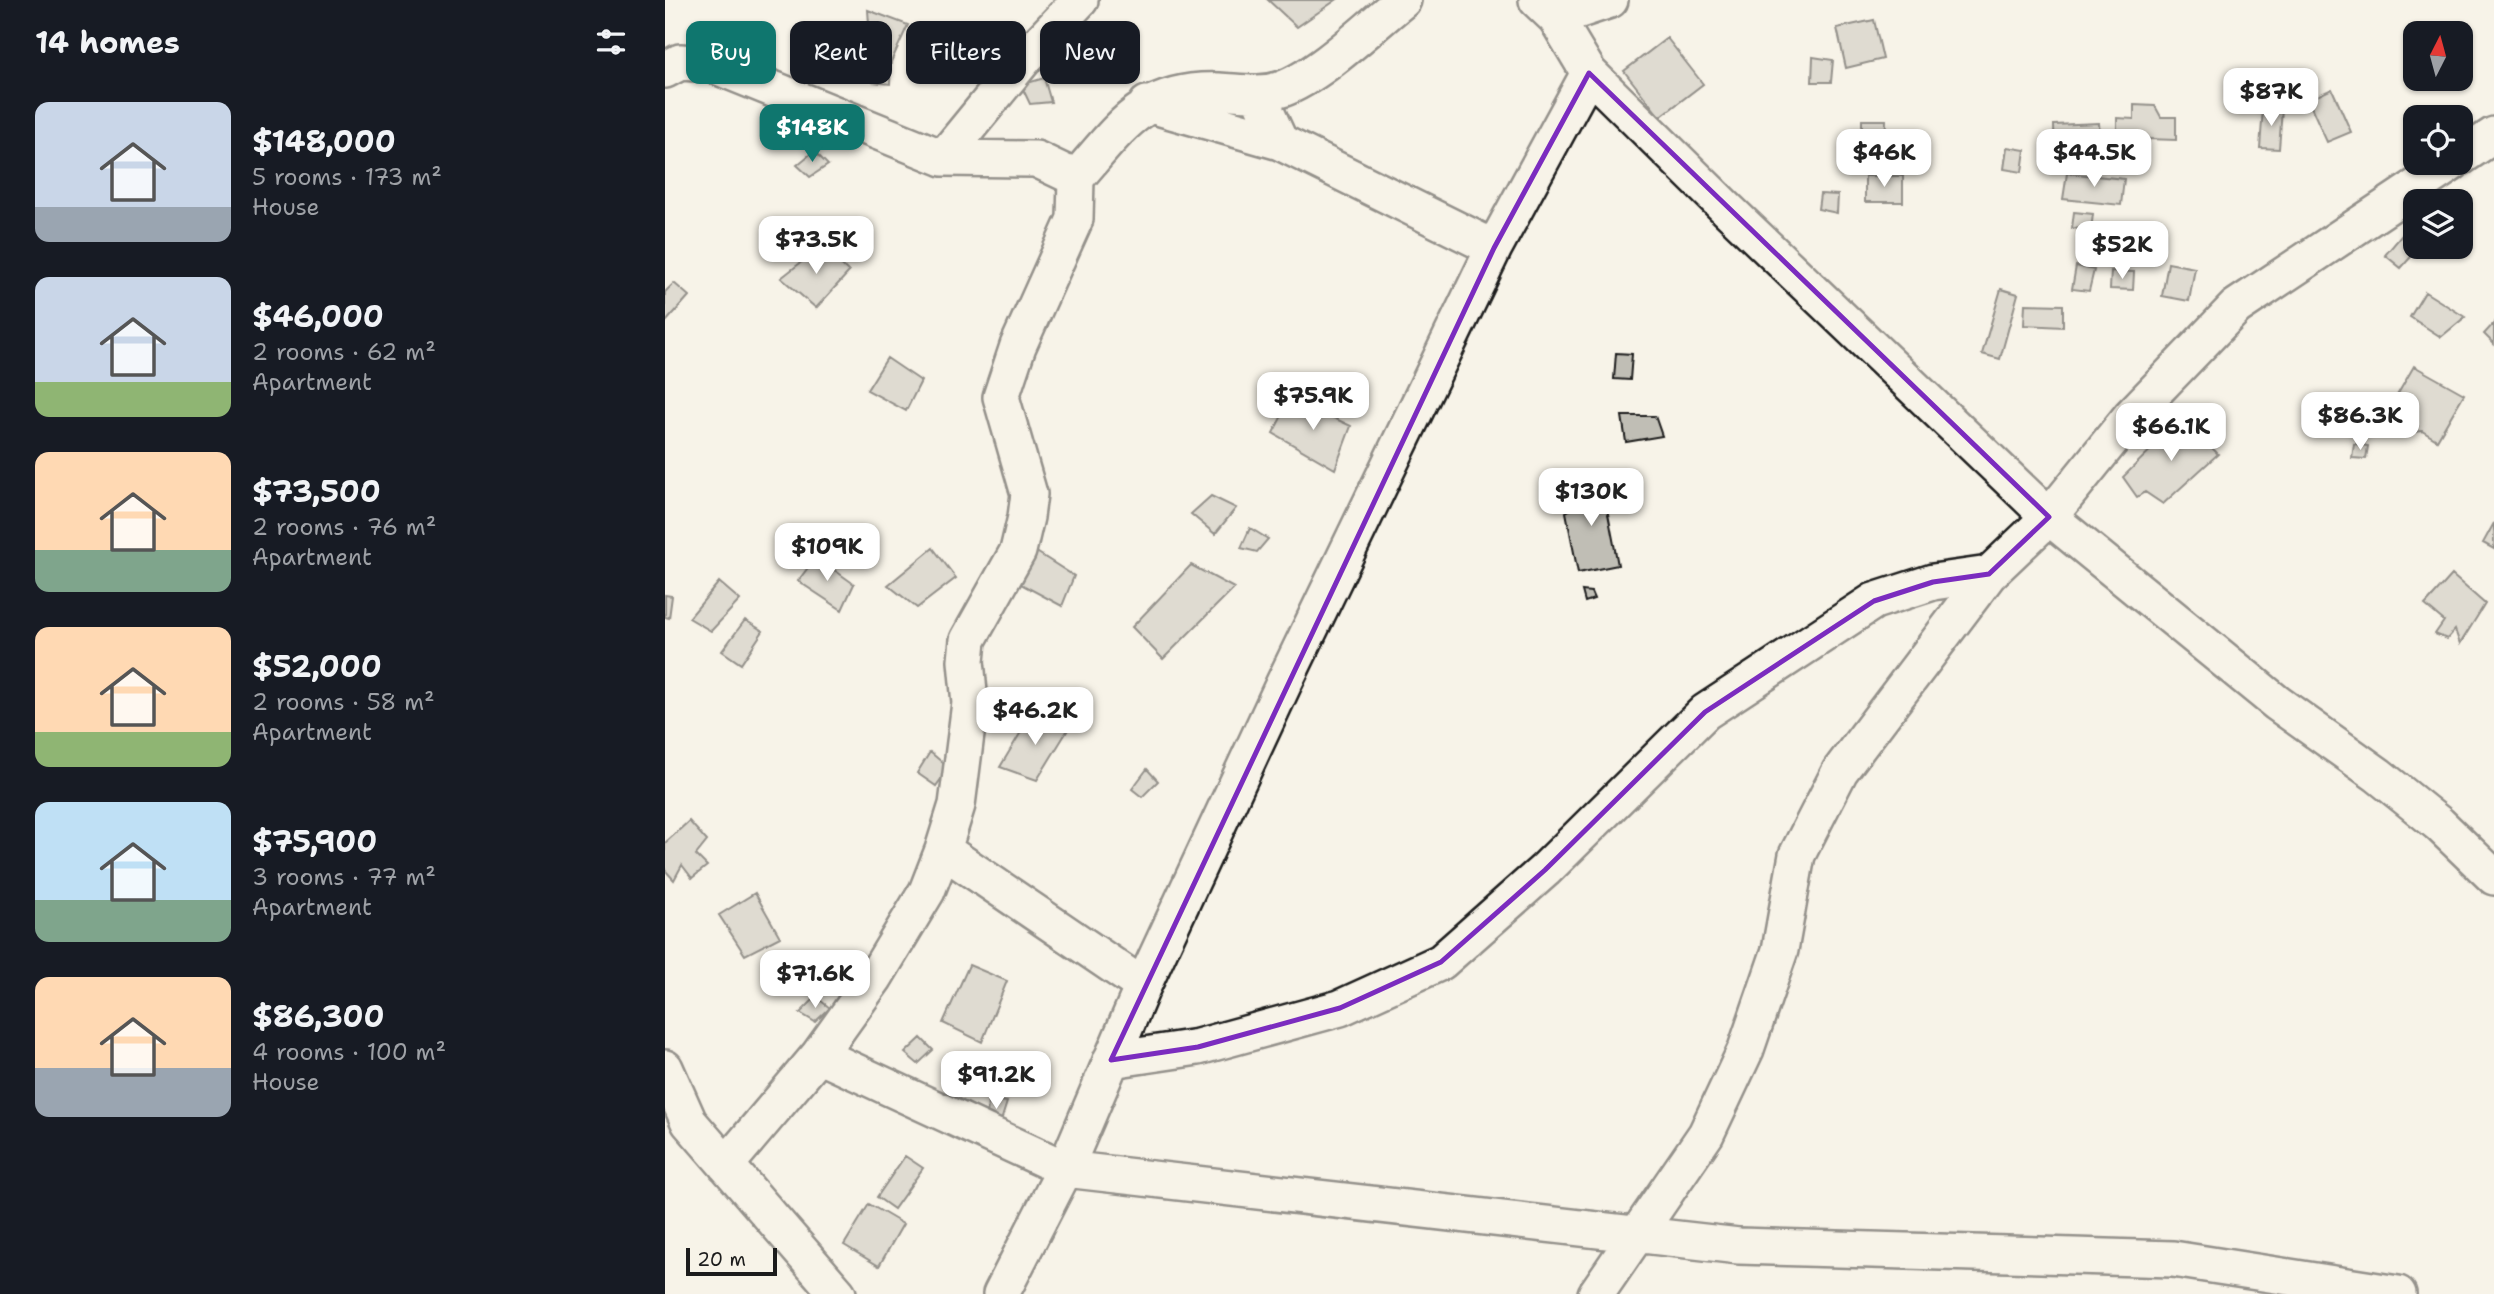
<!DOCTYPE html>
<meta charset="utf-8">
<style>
body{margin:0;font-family:"Shantell Sans",sans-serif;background:#242831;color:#f1f3f6;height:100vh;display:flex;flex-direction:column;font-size:26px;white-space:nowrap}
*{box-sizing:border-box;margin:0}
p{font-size:23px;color:#9ea1a6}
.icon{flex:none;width:38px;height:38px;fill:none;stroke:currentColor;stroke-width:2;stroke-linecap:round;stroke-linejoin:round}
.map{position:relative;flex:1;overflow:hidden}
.drawer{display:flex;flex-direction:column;background:#171b24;width:665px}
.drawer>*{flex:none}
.top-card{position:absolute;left:21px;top:21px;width:665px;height:63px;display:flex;gap:14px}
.needle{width:46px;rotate:6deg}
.fabs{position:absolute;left:1738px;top:21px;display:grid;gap:14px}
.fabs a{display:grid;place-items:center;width:70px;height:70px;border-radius:14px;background:#171b24;box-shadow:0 2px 5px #0004;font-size:35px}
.scale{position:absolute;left:21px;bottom:18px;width:91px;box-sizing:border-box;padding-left:7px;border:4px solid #1c1c1c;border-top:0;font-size:19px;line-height:24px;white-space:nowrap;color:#1c1c1c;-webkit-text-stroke:5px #f7f3e8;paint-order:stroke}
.price{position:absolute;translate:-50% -60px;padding:0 16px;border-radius:14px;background:#fff;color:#222;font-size:23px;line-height:46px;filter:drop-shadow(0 2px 4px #0008)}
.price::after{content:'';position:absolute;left:50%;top:42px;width:21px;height:16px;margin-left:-10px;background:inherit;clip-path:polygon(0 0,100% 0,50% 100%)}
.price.active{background:#0f766e;color:#fff}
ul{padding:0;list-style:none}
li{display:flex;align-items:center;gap:21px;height:175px;padding:0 35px}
li span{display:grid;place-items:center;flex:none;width:196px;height:140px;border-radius:14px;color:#555}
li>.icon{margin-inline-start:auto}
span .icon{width:84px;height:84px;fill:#fffc;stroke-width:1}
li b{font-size:30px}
h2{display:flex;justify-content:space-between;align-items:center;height:84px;padding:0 35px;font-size:30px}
.chip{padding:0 24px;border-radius:14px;background:#171b24;box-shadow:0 2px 5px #0004;font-size:24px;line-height:63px}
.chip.active{background:#0f766e;color:#fff}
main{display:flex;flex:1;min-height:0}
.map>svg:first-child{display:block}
.building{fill:#c0beb5;stroke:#1c1c1c;stroke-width:2}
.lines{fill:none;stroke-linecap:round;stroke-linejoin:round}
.minor-casing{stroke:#1c1c1c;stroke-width:40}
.minor{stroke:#f7f3e8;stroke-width:35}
.marked{fill:none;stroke:#7b2cbf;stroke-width:5;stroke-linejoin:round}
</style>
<main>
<section class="drawer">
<h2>14 homes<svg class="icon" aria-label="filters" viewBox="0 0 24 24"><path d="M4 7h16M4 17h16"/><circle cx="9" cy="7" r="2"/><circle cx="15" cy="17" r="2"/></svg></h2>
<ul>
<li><span style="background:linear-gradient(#c9d6e8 75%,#9aa5b1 0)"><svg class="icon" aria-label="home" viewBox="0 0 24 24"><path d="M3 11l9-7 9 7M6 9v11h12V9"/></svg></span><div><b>$148,000</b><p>5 rooms · 173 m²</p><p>House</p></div></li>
<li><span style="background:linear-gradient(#c9d6e8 75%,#8fb573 0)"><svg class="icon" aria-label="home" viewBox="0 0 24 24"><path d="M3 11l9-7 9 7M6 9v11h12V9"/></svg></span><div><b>$46,000</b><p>2 rooms · 62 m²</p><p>Apartment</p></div></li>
<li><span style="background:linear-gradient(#ffd9b3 70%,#7fa58c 0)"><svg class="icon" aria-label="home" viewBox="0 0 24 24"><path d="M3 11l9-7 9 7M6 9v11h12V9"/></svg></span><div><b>$73,500</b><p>2 rooms · 76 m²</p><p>Apartment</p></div></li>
<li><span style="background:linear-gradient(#ffd9b3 75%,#8fb573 0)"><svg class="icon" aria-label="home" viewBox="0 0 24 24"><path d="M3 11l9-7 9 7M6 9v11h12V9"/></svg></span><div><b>$52,000</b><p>2 rooms · 58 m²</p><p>Apartment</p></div></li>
<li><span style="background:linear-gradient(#bfe0f5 70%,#7fa58c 0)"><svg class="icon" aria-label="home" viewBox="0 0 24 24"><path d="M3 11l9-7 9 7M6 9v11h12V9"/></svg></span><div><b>$75,900</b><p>3 rooms · 77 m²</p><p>Apartment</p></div></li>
<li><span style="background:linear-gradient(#ffd9b3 65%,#9aa5b1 0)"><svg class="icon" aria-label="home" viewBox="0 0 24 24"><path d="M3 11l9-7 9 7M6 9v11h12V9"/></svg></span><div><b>$86,300</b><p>4 rooms · 100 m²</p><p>House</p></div></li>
</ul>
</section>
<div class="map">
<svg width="1829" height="1294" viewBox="0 0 1829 1294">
<rect width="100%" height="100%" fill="#f7f3e8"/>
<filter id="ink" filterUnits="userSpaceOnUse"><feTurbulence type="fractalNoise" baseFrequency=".0143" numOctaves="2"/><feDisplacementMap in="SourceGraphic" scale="14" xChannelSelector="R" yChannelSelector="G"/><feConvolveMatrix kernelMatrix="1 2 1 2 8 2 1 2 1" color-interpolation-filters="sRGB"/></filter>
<g filter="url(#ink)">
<path class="building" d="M 603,0 L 671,0 L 632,27 Z
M 203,10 L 243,25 L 226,62 L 206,52 Z
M 1209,20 L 1218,59 L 1181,68 L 1172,28 Z
M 1002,38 L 1038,84 L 995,117 L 959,71 Z
M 1148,57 L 1168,60 L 1166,82 L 1147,82 Z
M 226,62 L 225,84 L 208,82 L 209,65 Z
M 379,78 L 386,102 L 365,104 L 356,85 Z
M 1667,89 L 1686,132 L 1662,142 L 1643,100 Z
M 1469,105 L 1490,106 L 1496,117 L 1511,117 L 1511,140 L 1452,138 L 1452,118 L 1469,119 Z
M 1598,108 L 1617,109 L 1614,149 L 1595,148 Z
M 1197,120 L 1221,120 L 1220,143 L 1197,143 Z
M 1434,123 L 1436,154 L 1390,157 L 1389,125 Z
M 1342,147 L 1360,150 L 1357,172 L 1339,169 Z
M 149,151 L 163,165 L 145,177 L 132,165 Z
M 1402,173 L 1459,179 L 1456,205 L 1398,199 Z
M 1200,176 L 1238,176 L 1238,202 L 1200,202 Z
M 1155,194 L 1173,195 L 1172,213 L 1153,209 Z
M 1409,212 L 1428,214 L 1426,230 L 1407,228 Z
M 1737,235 L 1753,249 L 1736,268 L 1720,255 Z
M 157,246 L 184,272 L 151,308 L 116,278 Z
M 1503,263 L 1530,268 L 1524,301 L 1497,296 Z
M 1411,266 L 1429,270 L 1424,291 L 1407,289 Z
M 1446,271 L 1469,272 L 1468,290 L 1445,289 Z
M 9,283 L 24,296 L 0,323 L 0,292 Z
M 1336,289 L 1353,294 L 1335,359 L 1317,354 Z
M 1760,292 L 1800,317 L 1776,337 L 1745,317 Z
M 1360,304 L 1398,305 L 1398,327 L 1359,325 Z
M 1829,323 L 1829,344 L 1819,334 Z
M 951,353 L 967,354 L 965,380 L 949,379 Z
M 222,358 L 256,381 L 241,411 L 202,390 Z
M 1749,366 L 1799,394 L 1772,440 L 1757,431 L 1736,434 L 1716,423 Z
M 626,398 L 686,426 L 670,469 L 608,433 Z
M 957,416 L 990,416 L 997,436 L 961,442 Z
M 1518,418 L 1553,454 L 1498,504 L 1480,492 L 1472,497 L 1458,477 Z
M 1689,444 L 1703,446 L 1701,459 L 1687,458 Z
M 936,478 L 953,565 L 913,573 L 901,512 L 913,505 L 909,483 Z
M 546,496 L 571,508 L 550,534 L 526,514 Z
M 1829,523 L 1829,549 L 1818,543 Z
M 585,528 L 603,539 L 592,552 L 576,548 Z
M 268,548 L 291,578 L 252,608 L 223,585 Z
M 370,551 L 409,576 L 397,606 L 350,581 Z
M 151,557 L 189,584 L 177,610 L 133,581 Z
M 526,565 L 569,588 L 498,659 L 467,627 Z
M 1787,575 L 1820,604 L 1795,644 L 1790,630 L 1782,639 L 1770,634 L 1779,621 L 1760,605 Z
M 54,582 L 75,600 L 46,631 L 24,618 Z
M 917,591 L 926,592 L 929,599 L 920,602 Z
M 0,595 L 7,596 L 4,618 L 0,617 Z
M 80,620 L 98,631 L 76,664 L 57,651 Z
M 368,712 L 404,728 L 372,780 L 335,767 Z
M 265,752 L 284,768 L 271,786 L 252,773 Z
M 482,769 L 493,781 L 477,797 L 467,789 Z
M 24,821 L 42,841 L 31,855 L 42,866 L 27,878 L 17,865 L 9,880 L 0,870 L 0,843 Z
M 90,893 L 115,937 L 80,955 L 54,915 Z
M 304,965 L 342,981 L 317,1042 L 278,1023 Z
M 151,997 L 165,1008 L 150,1022 L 135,1013 Z
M 256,1038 L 268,1050 L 253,1064 L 240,1053 Z
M 323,1099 L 342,1102 L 335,1124 L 322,1120 Z
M 240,1156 L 258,1168 L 229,1209 L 212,1197 Z
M 204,1204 L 238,1224 L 214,1266 L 179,1245 Z"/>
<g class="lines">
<defs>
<path id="minor" d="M 872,0 L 891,18 L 924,73 L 1060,207 L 1384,517 L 1612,703 L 1713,775 L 1774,824 L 1829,877
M 891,18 L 945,0
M 0,70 L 15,62 L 46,64 L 278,158 L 371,159 L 411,178 C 456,127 478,88 554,91 C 576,92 596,96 617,89 C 656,75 705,26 738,0
M 593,94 L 615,142 L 829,248
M 482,104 L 615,142
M 1796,157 L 1829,135
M 278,158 L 360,58 L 415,0
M 278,850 L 478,986
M 154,1055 L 400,1169 L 1074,1246 L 1508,1259 L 1733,1294
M 446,1060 L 533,1047 L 675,1008 L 776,962 L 880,870 L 1040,712 L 1209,601 L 1268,582 L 1324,574
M 0,1068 L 24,1122 L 173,1294
M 61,1165 L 154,1055 L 210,977 L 262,891 L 278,850 L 292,805 L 305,703 L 301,661 L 303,640 L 353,551 L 361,517 L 364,494 L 336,397 L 353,346 L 410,219 L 411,178
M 336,1294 L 400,1169 L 478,986 L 619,683 L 829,248 L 924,73
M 931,1294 L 1041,1134 L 1081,1049 L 1115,950 L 1132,855 L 1175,771 L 1324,574 L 1384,517 L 1465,417 L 1571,307 L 1787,163"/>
</defs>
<use href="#minor" class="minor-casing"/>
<use href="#minor" class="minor"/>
</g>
</g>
<path d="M0 0H1829V1294H0ZM 924,73 L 1384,517 L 1324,574 L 1268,582 L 1209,601 L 1040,712 L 880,870 L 776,962 L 675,1008 L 533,1047 L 446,1060 L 829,248 Z" fill="#f7f3e8" fill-opacity=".55" fill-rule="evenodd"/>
<path class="marked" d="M 924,73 L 1384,517 L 1324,574 L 1268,582 L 1209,601 L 1040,712 L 880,870 L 776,962 L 675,1008 L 533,1047 L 446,1060 L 829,248 Z"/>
</svg>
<div class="fabs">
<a><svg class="needle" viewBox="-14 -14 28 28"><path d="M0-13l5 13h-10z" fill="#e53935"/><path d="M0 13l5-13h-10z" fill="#9ea1a6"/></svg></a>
<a><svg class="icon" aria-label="locate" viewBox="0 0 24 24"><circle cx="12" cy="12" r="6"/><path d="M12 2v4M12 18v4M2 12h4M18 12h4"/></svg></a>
<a><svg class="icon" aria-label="layers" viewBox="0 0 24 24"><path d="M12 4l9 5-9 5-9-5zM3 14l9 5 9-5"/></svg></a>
</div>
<div class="scale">20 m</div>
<b class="price" style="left:1606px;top:128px">$87K</b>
<b class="price active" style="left:147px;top:164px">$148K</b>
<b class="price" style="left:1219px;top:189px">$46K</b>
<b class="price" style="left:1429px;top:189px">$44.5K</b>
<b class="price" style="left:151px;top:276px">$73.5K</b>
<b class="price" style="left:1457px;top:281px">$52K</b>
<b class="price" style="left:648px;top:432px">$75.9K</b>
<b class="price" style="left:1695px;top:452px">$86.3K</b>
<b class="price" style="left:1506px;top:463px">$66.1K</b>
<b class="price" style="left:926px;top:528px">$130K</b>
<b class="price" style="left:162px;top:583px">$109K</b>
<b class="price" style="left:370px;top:747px">$46.2K</b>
<b class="price" style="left:150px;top:1010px">$71.6K</b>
<b class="price" style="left:331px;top:1111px">$91.2K</b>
<div class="top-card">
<a class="chip active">Buy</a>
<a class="chip">Rent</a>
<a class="chip">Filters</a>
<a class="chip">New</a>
</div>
</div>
</main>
